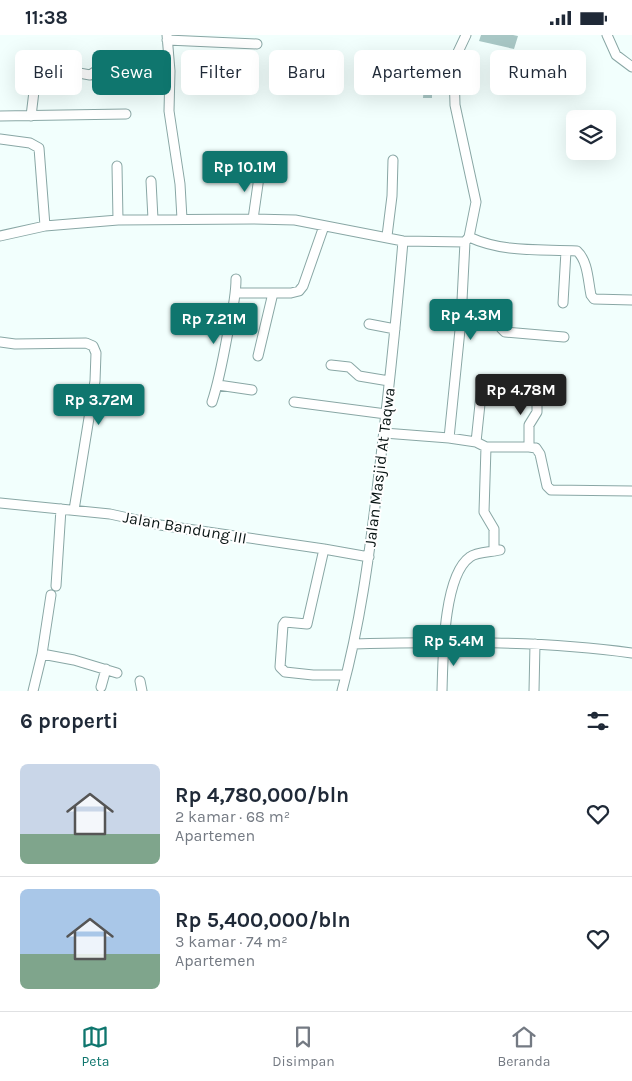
<!DOCTYPE html>
<html lang="id">
<meta charset="utf-8">
<style>
body{margin:0;font-family:Karla,sans-serif;background:#f6f6f7;color:#1f2937;height:100vh;display:flex;flex-direction:column;font-size:19px;white-space:nowrap}
*{box-sizing:border-box;margin:0}
p{font-size:16px;color:#747a83}
.icon{flex:none;width:28px;height:28px;fill:none;stroke:currentColor;stroke-width:2;stroke-linecap:round;stroke-linejoin:round}
.map{position:relative;height:656px;overflow:hidden}
.details{display:flex;flex-direction:column;background:#fff;flex:1}
.details>*{flex:none}
.guide{position:absolute;left:15px;top:15px;width:602px;height:45px;display:flex;gap:10px}
.controls{position:absolute;left:566px;top:75px;display:grid;gap:10px}
.controls a{display:grid;place-items:center;width:50px;height:50px;border-radius:8px;background:#fff;box-shadow:0 5px 20px #0002;font-size:25px}
.price{position:absolute;translate:-50% -42px;padding:0 11px;border-radius:5px;background:#0f766e;color:#fff;font-size:16px;line-height:32px;filter:drop-shadow(0 1px 2px #0008)}
.price::after{content:'';position:absolute;left:50%;top:30px;width:15px;height:11px;margin-left:-8px;background:inherit;clip-path:polygon(0 0,100% 0,50% 100%)}
.price.selected{background:#222;color:#fff}
ul{padding:0;list-style:none}
li{display:flex;align-items:center;gap:15px;height:125px;padding:0 20px}
li+li{border-top:1px solid #e0e1e3}
li span{display:grid;place-items:center;flex:none;width:140px;height:100px;border-radius:8px;color:#555}
li>.icon{margin-inline-start:auto}
span .icon{width:60px;height:60px;fill:#fffc;stroke-width:1}
li b{font-size:21px}
h2{display:flex;justify-content:space-between;align-items:center;height:60px;padding:0 20px;font-size:21px}
.chip{padding:0 18px;border-radius:8px;background:#fff;box-shadow:0 5px 20px #0002;font-size:18px;line-height:45px}
.chip.selected{background:#0f766e;color:#fff}
.status{display:flex;justify-content:space-between;align-items:center;height:35px;padding:0 25px;background:#fff;direction:ltr}
.status svg{height:14px;fill:currentColor}
.dock{display:flex;justify-content:space-around;align-items:center;height:70px;border-top:1px solid #e0e1e3;background:#fff;font-size:14px;color:#747a83}
.dock a{display:grid;justify-items:center;gap:2px}
.dock .selected{color:#0f766e}
.map>svg:first-child{display:block}
.building{fill:#a8c7c5}
.lines{fill:none;stroke-linecap:round;stroke-linejoin:round}
.minor-casing{stroke:#89a7a5;stroke-width:11}
.minor{stroke:#fff;stroke-width:9}
.labels{text-anchor:middle;stroke-width:4;stroke-linejoin:round;paint-order:stroke}
.street-label{font-size:16px;fill:#091514;stroke:#fff}
</style>
<div class="status"><b>11:38</b><svg viewBox="0 0 49 12"><path d="M0 12V9h3v3zM5 12V6h3v6zM10 12V3h3v9zM15 12V0h3v12zM26 1h20v11H26zM47 4h2v5h-2z"/></svg></div>
<div class="map">
<svg width="632" height="656" viewBox="0 0 632 656">
<rect width="100%" height="100%" fill="#f2fffd"/>
<path class="building" d="M 481,0 L 513,0 L 518,1 L 514,14 L 479,6 Z
M 414,22 L 429,24 L 428,35 L 412,33 Z
M 424,48 L 441,48 L 442,60 L 432,60 L 432,63 L 423,63 Z"/>
<g class="lines">
<defs>
<path id="minor" d="M 167,0 L 170,36 L 169,76 L 180,149 L 182,184
M 607,0 L 616,20 L 632,32
M 167,5 L 257,9
M 0,81 L 126,79
M 31,81 L 36,40 L 38,34 L 41,31 L 90,40 L 101,33 L 170,36
M 0,104 L 30,108 L 39,113 L 45,191
M 117,131 L 118,185
M 151,146 L 153,184
M 253,184 L 260,135
M 0,201 L 45,191 L 118,185 L 253,184 L 295,185 L 403,206 L 465,207 L 469,202 L 476,167 L 455,70 L 454,35 L 458,17 L 466,0
M 387,201 L 392,161 L 393,125
M 469,202 C 504,218 539,214 577,216 C 588,226 588,246 591,260 L 594,264 L 632,265
M 236,258 L 291,258 L 299,256 L 303,251 L 324,191
M 563,268 L 566,216
M 461,285 L 497,284 L 500,286 L 501,293 L 505,297 L 564,302
M 369,289 L 395,294
M 0,307 L 15,309 L 86,308 L 93,311 L 96,318 L 95,346 L 74,475
M 258,321 L 273,258
M 331,330 L 349,332 L 359,341 L 389,346
M 218,350 L 252,355
M 212,367 C 219,346 223,324 227,302 C 231,283 236,264 236,244
M 294,367 L 386,379
M 384,398 L 449,403 L 476,407 L 486,412 L 529,412 L 536,413 L 540,419 L 547,451 L 551,455 L 632,456
M 449,403 L 461,285 L 465,207
M 476,407 L 482,350
M 486,412 L 484,477 L 494,494 L 494,516
M 529,412 L 529,390 L 537,377 L 537,350
M 0,468 L 110,479 L 160,490 L 324,514 L 369,522
M 324,514 L 307,589 L 285,587 L 283,590 L 280,632 L 285,637 L 313,640 L 346,640
M 56,551 L 61,474
M 354,609 C 447,607 540,605 632,618
M 42,619 L 51,560
M 140,646 L 142,656
M 101,652 L 106,634
M 33,656 L 42,619 L 74,625 L 117,638
M 342,656 C 360,590 369,522 377,455 C 387,372 396,289 403,206
M 442,656 C 443,624 443,541 470,522 C 476,517 491,517 500,515
M 534,656 L 535,609"/>
</defs>
<use href="#minor" class="minor-casing"/>
<use href="#minor" class="minor"/>
</g>
<g class="labels">
<g class="street-label">
<text transform="translate(379 432) rotate(-83)" y="6">Jalan Masjid At Taqwa</text>
<text transform="translate(185 492) rotate(10)" y="6">Jalan Bandung III</text>
</g>
</g>
</svg>
<div class="controls">
<a><svg class="icon" aria-label="layers" viewBox="0 0 24 24"><path d="M12 4l9 5-9 5-9-5zM3 14l9 5 9-5"/></svg></a>
</div>
<b class="price" style="left:245px;top:158px">Rp 10.1M</b>
<b class="price" style="left:471px;top:306px">Rp 4.3M</b>
<b class="price" style="left:214px;top:310px">Rp 7.21M</b>
<b class="price selected" style="left:521px;top:381px">Rp 4.78M</b>
<b class="price" style="left:99px;top:391px">Rp 3.72M</b>
<b class="price" style="left:454px;top:632px">Rp 5.4M</b>
<div class="guide">
<a class="chip">Beli</a>
<a class="chip selected">Sewa</a>
<a class="chip">Filter</a>
<a class="chip">Baru</a>
<a class="chip">Apartemen</a>
<a class="chip">Rumah</a>
</div>
</div>
<section class="details">
<h2>6 properti<svg class="icon" aria-label="filters" viewBox="0 0 24 24"><path d="M4 7h16M4 17h16"/><circle cx="9" cy="7" r="2"/><circle cx="15" cy="17" r="2"/></svg></h2>
<ul>
<li><span style="background:linear-gradient(#c9d6e8 70%,#7fa58c 0)"><svg class="icon" aria-label="home" viewBox="0 0 24 24"><path d="M3 11l9-7 9 7M6 9v11h12V9"/></svg></span><div><b>Rp 4,780,000/bln</b><p>2 kamar · 68 m²</p><p>Apartemen</p></div><svg class="icon" aria-label="heart" viewBox="0 0 24 24"><path d="M12 20l-8-8c-3-5 5-10 8-4 3-6 11-1 8 4z"/></svg></li>
<li><span style="background:linear-gradient(#a9c7e8 65%,#7fa58c 0)"><svg class="icon" aria-label="home" viewBox="0 0 24 24"><path d="M3 11l9-7 9 7M6 9v11h12V9"/></svg></span><div><b>Rp 5,400,000/bln</b><p>3 kamar · 74 m²</p><p>Apartemen</p></div><svg class="icon" aria-label="heart" viewBox="0 0 24 24"><path d="M12 20l-8-8c-3-5 5-10 8-4 3-6 11-1 8 4z"/></svg></li>
</ul>
</section>
<nav class="dock">
<a class="selected"><svg class="icon" aria-label="map" viewBox="0 0 24 24"><path d="M3 6l6-2 6 2 6-2v14l-6 2-6-2-6 2zM9 4v14M15 6v14"/></svg>Peta</a>
<a><svg class="icon" aria-label="saved" viewBox="0 0 24 24"><path d="M7 4h10v16l-5-4-5 4z"/></svg>Disimpan</a>
<a><svg class="icon" aria-label="home" viewBox="0 0 24 24"><path d="M3 11l9-7 9 7M6 9v11h12V9"/></svg>Beranda</a>
</nav>
